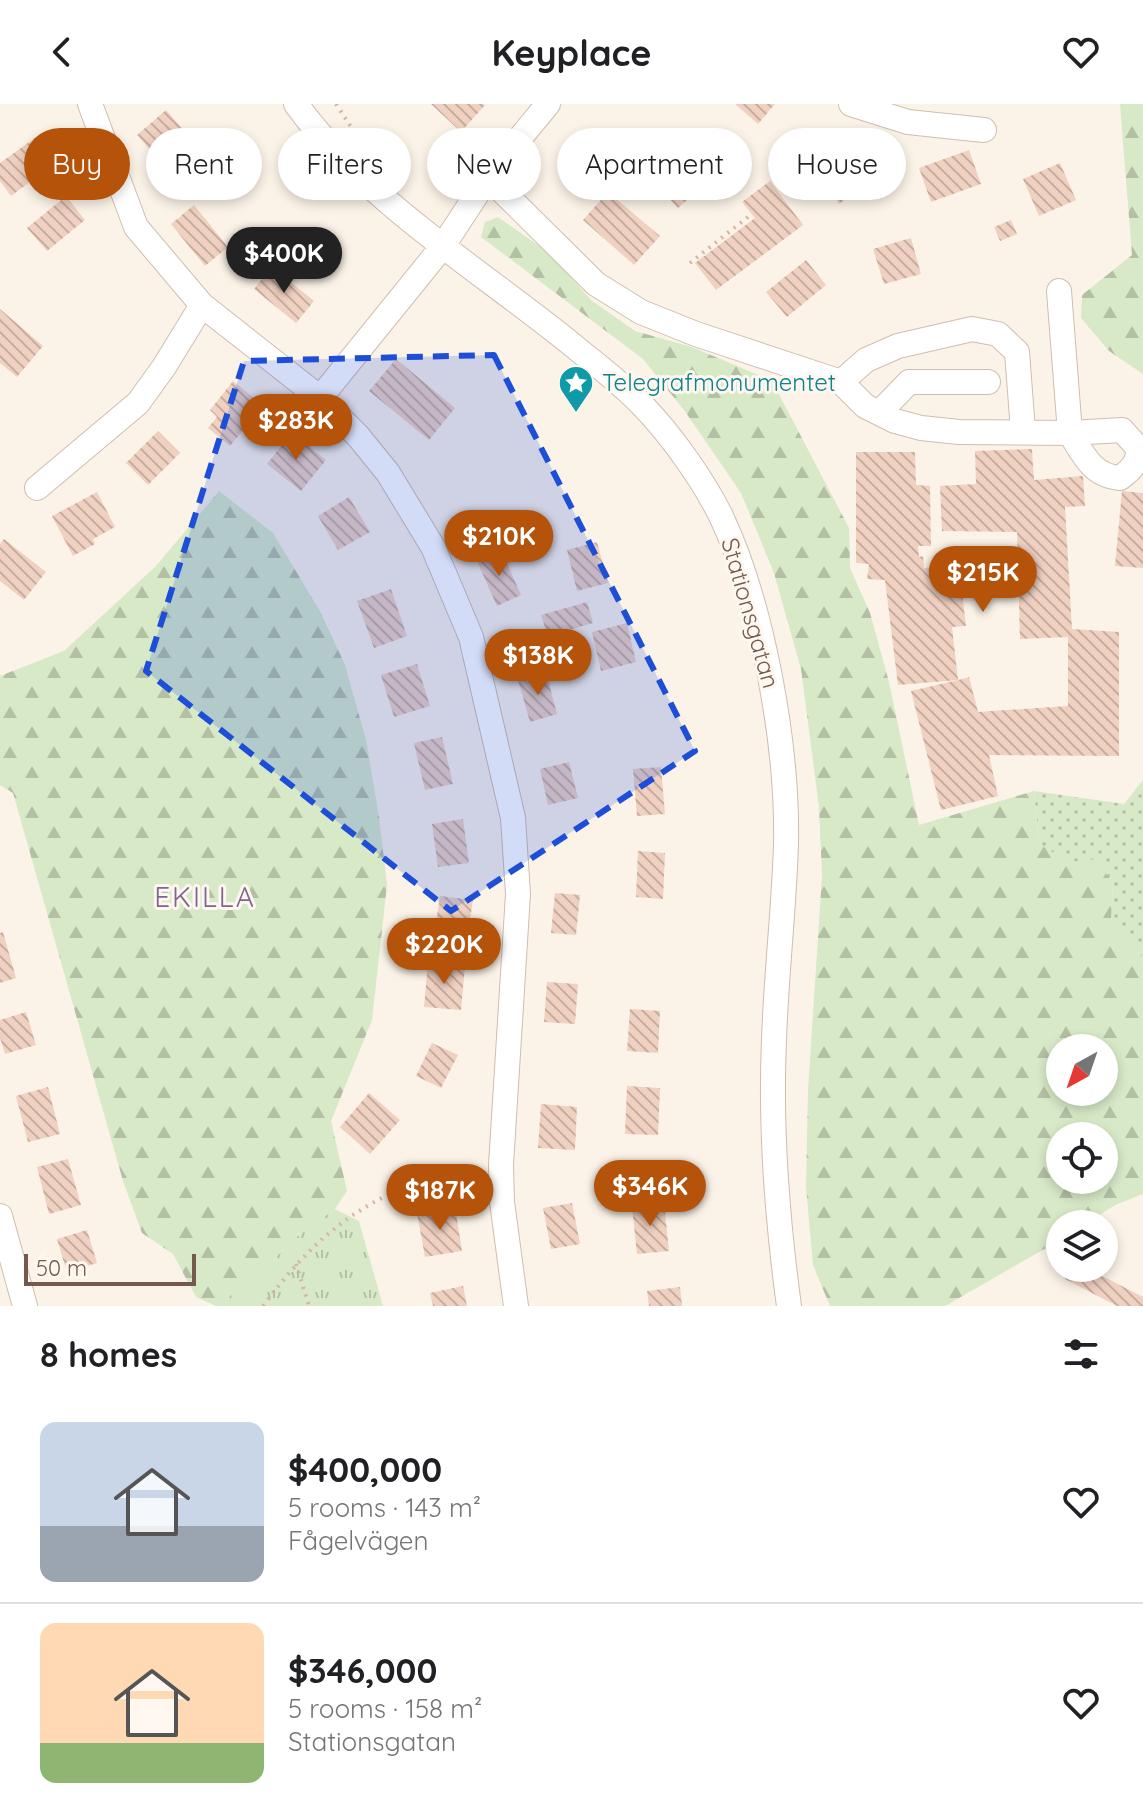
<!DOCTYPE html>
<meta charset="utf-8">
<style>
body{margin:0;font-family:Quicksand,sans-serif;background:#f6f6f6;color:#202124;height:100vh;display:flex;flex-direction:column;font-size:30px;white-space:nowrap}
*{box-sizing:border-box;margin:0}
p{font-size:26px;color:#757577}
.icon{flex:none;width:44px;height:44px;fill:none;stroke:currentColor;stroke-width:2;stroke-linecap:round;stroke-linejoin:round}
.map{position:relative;height:1202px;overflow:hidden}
.details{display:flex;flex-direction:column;background:#fff;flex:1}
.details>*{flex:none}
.guide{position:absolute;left:24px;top:24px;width:1096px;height:72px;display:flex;gap:16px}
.needle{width:52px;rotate:220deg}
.fabs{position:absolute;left:1046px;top:930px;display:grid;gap:16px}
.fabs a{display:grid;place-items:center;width:72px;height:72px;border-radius:50%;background:#fff;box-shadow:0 4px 12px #0003;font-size:40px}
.scale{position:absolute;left:24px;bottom:20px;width:172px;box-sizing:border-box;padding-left:8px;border:4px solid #75594d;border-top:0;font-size:22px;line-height:28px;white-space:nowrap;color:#75594d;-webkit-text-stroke:6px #fef7ef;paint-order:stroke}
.price{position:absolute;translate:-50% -68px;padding:0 18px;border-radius:28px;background:#b45309;color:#fff;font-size:26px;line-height:52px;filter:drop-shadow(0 2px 4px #0008)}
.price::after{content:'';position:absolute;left:50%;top:48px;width:24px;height:18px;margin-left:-12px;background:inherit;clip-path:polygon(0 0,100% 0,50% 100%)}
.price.on{background:#222;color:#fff}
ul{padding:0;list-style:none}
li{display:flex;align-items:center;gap:24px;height:200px;padding:0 40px}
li+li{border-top:2px solid #e0e0e0}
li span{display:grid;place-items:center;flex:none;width:224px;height:160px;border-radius:16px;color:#555}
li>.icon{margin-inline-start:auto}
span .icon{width:96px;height:96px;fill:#fffc;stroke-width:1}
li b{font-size:34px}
h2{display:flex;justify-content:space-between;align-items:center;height:96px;padding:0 40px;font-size:34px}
.pill{padding:0 28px;border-radius:36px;background:#fff;box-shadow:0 4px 12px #0003;font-size:28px;line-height:72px}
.pill.on{background:#b45309;color:#fff}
header{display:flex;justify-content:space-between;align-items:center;height:104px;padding:0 40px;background:#fff;font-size:36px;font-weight:700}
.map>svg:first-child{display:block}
.grass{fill:url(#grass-dots)}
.forest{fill:url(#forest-firs);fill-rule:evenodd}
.park{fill:url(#park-tufts)}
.building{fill:url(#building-back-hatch)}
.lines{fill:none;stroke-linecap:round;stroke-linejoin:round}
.minor-casing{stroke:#cfbdb1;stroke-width:26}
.path{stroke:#d5b4a4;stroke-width:4;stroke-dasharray:2 6;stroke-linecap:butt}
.minor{stroke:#fff;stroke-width:24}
.marked{fill:#1d4ed8;fill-opacity:0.2;stroke:#1d4ed8;stroke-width:6;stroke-dasharray:16 10;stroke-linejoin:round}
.labels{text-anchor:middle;stroke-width:6;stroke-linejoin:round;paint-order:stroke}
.culture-label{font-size:24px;fill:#0d838f;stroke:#fef7ef;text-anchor:start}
.street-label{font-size:24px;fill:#75594d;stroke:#fef7ef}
.quarter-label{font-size:28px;letter-spacing:2px;fill:#7f6591;stroke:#fef7ef}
</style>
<header><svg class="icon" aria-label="back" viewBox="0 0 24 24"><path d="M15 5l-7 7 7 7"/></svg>Keyplace<svg class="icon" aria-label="heart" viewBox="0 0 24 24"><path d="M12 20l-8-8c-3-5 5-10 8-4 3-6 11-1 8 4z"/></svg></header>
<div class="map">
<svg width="1143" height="1202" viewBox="0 0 1143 1202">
<defs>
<pattern id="grass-dots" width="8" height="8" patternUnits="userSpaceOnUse" patternTransform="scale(2)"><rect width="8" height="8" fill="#d7e9c7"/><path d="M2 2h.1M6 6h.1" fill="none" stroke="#b3c0a4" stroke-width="1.8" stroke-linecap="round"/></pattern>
<pattern id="forest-firs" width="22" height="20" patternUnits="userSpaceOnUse" patternTransform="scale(2)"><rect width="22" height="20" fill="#d7e9c7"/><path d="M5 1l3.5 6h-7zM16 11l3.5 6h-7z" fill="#b3c0a4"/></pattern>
<pattern id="park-tufts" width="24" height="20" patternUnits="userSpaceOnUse" patternTransform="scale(2)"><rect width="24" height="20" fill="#d7e9c7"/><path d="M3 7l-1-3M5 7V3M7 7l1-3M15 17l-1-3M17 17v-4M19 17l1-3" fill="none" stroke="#b3c0a4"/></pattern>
<pattern id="building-back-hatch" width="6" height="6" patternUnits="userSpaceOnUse" patternTransform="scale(2)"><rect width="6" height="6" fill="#f0d1c1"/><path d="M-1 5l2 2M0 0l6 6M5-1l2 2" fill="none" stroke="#c7ad9f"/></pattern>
</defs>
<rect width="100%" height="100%" fill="#fcf3e8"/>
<path class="grass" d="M 1143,676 L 1143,854 L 1111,816 L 1113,780 L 1067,758 L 1039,739 L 1034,687 L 1124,700 Z"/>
<path class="forest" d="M 1120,0 L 1143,0 L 1143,270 L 1109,247 L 1081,214 L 1082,191 L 1132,151 Z
M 498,113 L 549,149 L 591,196 L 635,227 L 692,243 L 772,277 L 849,424 L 850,464 L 870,509 L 889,578 L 919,721 L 1034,687 L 1039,739 L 1067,758 L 1096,755 L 1113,780 L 1111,816 L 1143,854 L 1143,1090 L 1115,1101 L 1085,1120 L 1060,1120 L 1060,1136 L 945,1202 L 830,1202 L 813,1161 L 806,1083 L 808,987 L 822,771 L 819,703 L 801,565 L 774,469 L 741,389 L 684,306 L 643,255 L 481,133 L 485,118 ZM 1060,944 L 1104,944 L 1104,988 L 1060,988 ZM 1060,1032 L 1104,1032 L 1104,1076 L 1060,1076 Z
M 219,387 L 273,429 L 321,509 L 345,561 L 366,636 L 379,713 L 387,781 L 372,916 L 331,1017 L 347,1087 L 335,1105 L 294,1135 L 255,1175 L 216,1202 L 196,1193 L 173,1150 L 142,1129 L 123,1077 L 13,689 L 0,681 L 0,572 L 64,547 L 156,462 Z"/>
<path class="park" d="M 335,1105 L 359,1117 L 383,1202 L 216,1202 L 255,1175 L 294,1135 Z"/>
<path class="building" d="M 431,0 L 483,0 L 485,1 L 461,28 Z
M 735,0 L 775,0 L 758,20 Z
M 166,6 L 200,45 L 171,70 L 137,31 Z
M 36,33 L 55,59 L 11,92 L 0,77 L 0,59 Z
M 673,35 L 710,76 L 678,104 L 641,64 Z
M 839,37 L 869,78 L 839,100 L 810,58 Z
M 969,46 L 981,80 L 931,98 L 919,64 Z
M 1060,59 L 1076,96 L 1039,112 L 1023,75 Z
M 770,77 L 803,121 L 716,186 L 695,159 L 755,114 L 742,98 Z
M 608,88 L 660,132 L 634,161 L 583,116 Z
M 66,92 L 85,116 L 47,147 L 27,124 Z
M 194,101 L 228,143 L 205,162 L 171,120 Z
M 1011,116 L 1017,130 L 1000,137 L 994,123 Z
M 911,134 L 921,170 L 884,180 L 873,145 Z
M 806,156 L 826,181 L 787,213 L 766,188 Z
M 272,163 L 314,197 L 296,219 L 254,185 Z
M 0,205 L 43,242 L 17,273 L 0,259 Z
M 396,255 L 455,304 L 429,336 L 369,287 Z
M 233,277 L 271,308 L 258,324 L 250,318 L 230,342 L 208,324 L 217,313 L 210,306 Z
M 158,327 L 180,349 L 148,381 L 126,359 Z
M 292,328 L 326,356 L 301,387 L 267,360 Z
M 1032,345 L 1034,376 L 1083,372 L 1085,402 L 1065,403 L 1072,525 L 1119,528 L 1119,652 L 989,651 L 998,692 L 941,706 L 911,587 L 958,576 L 898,581 L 885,476 L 867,475 L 869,460 L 856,459 L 856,348 L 915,348 L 916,381 L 930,382 L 931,442 L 918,442 L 919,453 L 923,452 L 924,464 L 959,462 L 966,522 L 952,523 L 958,576 L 969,573 L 978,608 L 1068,602 L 1068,533 L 1020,535 L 1017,428 L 942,427 L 940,382 L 976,380 L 975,347 Z
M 1122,387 L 1143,389 L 1143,464 L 1115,462 Z
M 97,388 L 115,423 L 93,435 L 95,440 L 73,452 L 52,412 Z
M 349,393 L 370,428 L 338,446 L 318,412 Z
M 4,435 L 46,468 L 24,496 L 0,477 L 0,440 Z
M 597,438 L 608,479 L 577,487 L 567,446 Z
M 501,446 L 521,491 L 497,502 L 477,457 Z
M 391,485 L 407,532 L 374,544 L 357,497 Z
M 587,498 L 593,519 L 548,532 L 541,511 Z
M 627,519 L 636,558 L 601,567 L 592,528 Z
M 417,560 L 430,602 L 394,613 L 381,571 Z
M 546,568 L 557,610 L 530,618 L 518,576 Z
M 442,633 L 453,680 L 425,686 L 414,639 Z
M 569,658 L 578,694 L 548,701 L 540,665 Z
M 661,663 L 665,710 L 637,712 L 633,665 Z
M 463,715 L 469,759 L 438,763 L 432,720 Z
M 638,747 L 665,749 L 663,795 L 636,793 Z
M 555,789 L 580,791 L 576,831 L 551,829 Z
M 440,792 L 473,796 L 467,836 L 434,831 Z
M 3,828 L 16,874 L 0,879 L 0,829 Z
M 428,859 L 465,862 L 461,906 L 424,903 Z
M 547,878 L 578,880 L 575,920 L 544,918 Z
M 630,905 L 660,907 L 658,949 L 627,947 Z
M 26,908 L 36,941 L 5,950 L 0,934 L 0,916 Z
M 432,939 L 458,951 L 441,984 L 416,972 Z
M 627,982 L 660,984 L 658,1031 L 625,1030 Z
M 48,983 L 60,1030 L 28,1038 L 16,992 Z
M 369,989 L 400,1016 L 370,1050 L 340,1023 Z
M 541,1000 L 577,1003 L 575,1046 L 538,1044 Z
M 68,1055 L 81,1101 L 49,1110 L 37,1063 Z
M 572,1099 L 580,1140 L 551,1145 L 543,1104 Z
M 664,1099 L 669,1147 L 637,1150 L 632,1102 Z
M 455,1103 L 462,1147 L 425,1153 L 417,1109 Z
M 87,1126 L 97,1159 L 67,1168 L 57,1135 Z
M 1071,1164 L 1087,1164 L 1143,1193 L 1143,1202 L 1117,1202 L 1065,1175 Z
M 463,1182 L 467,1202 L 433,1202 L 430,1189 Z
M 680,1183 L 682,1202 L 649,1202 L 647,1187 Z"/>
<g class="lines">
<defs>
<path id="minor" d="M 90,0 L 136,123 L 202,201 L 320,294 L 358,332 L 388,369 L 433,443 L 471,533 L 513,714 L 518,790 L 501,1061 L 502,1098 L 516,1202
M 296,0 C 368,99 476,163 570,239 C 595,260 622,279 644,303 C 672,332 703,376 721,412 C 763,501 788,642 786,740 C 784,806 776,871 774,936 C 770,1026 777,1114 789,1202
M 851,0 L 908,18 L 984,26
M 488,73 L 596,180 L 641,208 L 696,230 L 841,278 L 865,302 L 895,317 L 921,324 L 959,328 L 1070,329 C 1083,350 1092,372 1120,374 C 1132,365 1137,360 1139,345 L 1122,326 L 1070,329 L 1059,187
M 841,278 L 866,256 L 898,242 L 972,225 L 998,230 L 1017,248 L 1023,327
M 320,294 L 443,142 L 488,73 L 548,0
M 879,309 L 909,278 L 988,278
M 37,384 L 138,299 L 164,263 L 202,201
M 0,1112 L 25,1202"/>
</defs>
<use href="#minor" class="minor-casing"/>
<path class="path" d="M 336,0 L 359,35
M 690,159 L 748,113
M 296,1160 L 309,1202
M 263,1202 C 306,1144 350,1102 420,1078 C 439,1072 461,1070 481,1066"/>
<use href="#minor" class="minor"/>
</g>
<path class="marked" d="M 494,251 L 695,647 L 451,807 L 146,567 L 244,257 Z"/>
<defs>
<symbol id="sight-pin" viewBox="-11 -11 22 30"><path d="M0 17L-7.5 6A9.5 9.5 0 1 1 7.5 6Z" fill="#0f9aa8" stroke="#fef7ef"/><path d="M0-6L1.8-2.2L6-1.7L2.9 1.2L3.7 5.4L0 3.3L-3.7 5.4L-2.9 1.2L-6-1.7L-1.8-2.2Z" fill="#fff"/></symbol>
</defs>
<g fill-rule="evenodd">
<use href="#sight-pin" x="556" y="259" width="40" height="54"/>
</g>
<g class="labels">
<g class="culture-label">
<text x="602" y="287">Telegrafmonumentet</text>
</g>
<g class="street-label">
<text transform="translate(750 509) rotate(74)" y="8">Stationsgatan</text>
</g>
<g class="quarter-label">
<text x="205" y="803">EKILLA</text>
</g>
</g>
</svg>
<div class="fabs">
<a><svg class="needle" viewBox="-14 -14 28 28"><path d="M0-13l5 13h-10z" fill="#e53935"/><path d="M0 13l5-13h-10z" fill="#757577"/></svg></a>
<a><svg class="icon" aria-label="locate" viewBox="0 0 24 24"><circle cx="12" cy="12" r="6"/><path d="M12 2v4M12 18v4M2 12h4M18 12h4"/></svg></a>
<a><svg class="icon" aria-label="layers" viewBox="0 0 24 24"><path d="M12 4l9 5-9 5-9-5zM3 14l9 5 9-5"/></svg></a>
</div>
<div class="scale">50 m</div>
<b class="price on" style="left:284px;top:191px">$400K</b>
<b class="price" style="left:296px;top:358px">$283K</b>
<b class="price" style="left:499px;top:474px">$210K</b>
<b class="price" style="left:983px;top:510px">$215K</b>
<b class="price" style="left:538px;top:593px">$138K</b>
<b class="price" style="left:444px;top:882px">$220K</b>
<b class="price" style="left:650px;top:1124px">$346K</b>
<b class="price" style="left:440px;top:1128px">$187K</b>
<div class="guide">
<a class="pill on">Buy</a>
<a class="pill">Rent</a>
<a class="pill">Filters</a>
<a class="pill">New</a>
<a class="pill">Apartment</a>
<a class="pill">House</a>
</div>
</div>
<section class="details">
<h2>8 homes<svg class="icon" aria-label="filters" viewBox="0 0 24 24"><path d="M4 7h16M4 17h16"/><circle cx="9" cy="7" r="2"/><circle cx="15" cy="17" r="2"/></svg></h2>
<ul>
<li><span style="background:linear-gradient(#c9d6e8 65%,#9aa5b1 0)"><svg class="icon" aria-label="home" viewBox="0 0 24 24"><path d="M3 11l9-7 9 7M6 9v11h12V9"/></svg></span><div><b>$400,000</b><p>5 rooms · 143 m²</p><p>Fågelvägen</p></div><svg class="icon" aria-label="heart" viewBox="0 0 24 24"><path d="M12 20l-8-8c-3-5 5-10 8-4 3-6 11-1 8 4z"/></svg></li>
<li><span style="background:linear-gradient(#ffd9b3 75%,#8fb573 0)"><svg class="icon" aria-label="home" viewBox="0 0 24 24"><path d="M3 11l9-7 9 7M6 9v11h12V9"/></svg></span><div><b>$346,000</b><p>5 rooms · 158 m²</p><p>Stationsgatan</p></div><svg class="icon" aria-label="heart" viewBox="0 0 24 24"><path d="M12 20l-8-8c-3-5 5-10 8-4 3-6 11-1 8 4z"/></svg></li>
</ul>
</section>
